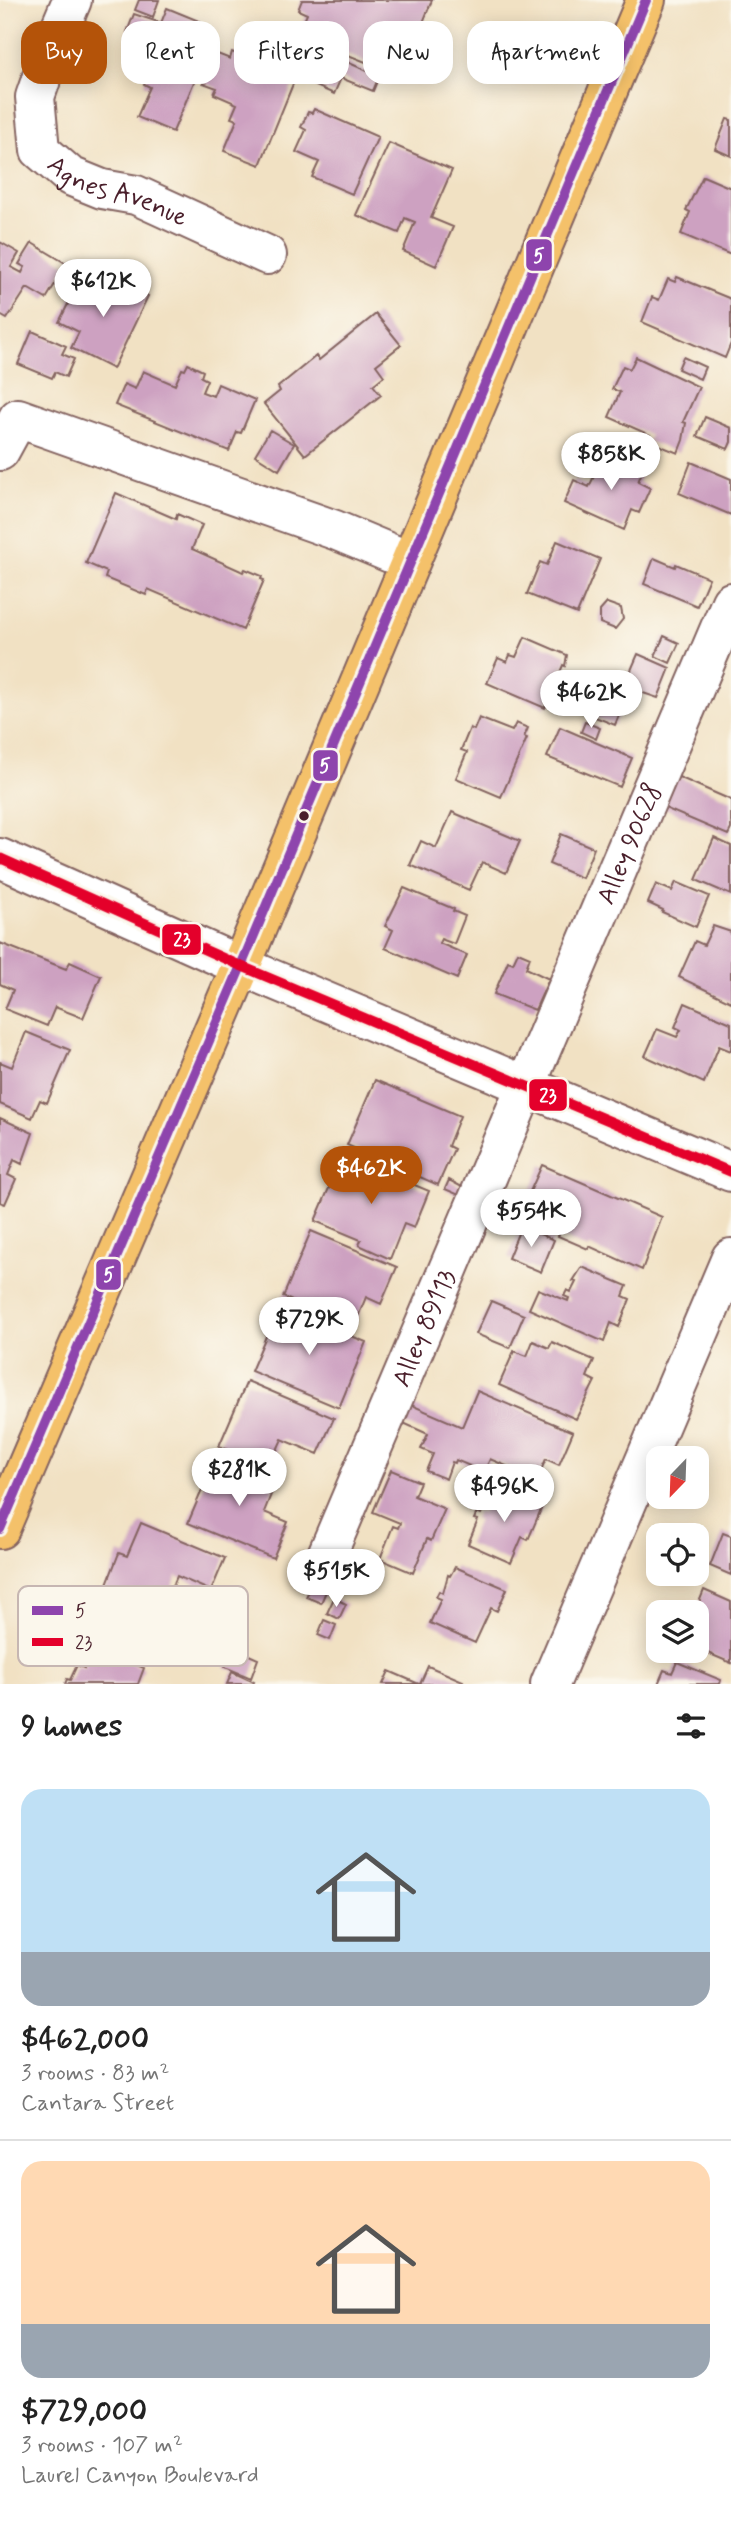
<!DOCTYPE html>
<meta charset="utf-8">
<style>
body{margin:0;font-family:Mynerve,sans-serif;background:#f2f2f2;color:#222;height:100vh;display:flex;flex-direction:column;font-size:26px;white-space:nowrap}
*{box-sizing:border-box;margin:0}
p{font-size:23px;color:#767676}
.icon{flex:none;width:38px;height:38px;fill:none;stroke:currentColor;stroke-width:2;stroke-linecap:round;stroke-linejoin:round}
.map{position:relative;height:1684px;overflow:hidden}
.side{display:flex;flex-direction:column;background:#fff;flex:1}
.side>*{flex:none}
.top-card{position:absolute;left:21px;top:21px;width:690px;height:63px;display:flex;gap:14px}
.needle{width:46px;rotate:203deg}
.tools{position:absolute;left:646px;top:1446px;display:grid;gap:14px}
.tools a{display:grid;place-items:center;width:63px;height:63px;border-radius:14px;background:#fff;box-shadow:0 4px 18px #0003;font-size:35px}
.price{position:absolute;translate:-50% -60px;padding:0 16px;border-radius:24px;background:#fff;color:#222;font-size:23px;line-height:46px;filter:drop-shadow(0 2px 4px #0008)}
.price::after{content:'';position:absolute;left:50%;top:42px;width:21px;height:16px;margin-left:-10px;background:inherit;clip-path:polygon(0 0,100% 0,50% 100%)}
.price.current{background:#b45309;color:#fff}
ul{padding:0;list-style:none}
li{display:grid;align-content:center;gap:14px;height:371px;padding:0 21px}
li+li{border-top:2px solid #e0e0e0}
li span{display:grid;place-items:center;height:217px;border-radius:21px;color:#555}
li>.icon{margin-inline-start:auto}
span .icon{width:126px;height:126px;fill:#fffc;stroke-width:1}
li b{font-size:30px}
h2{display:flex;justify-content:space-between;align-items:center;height:84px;padding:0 21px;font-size:30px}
.tag{padding:0 24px;border-radius:21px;background:#fff;box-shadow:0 4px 18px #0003;font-size:24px;line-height:63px}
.tag.current{background:#b45309;color:#fff}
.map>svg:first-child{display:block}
.building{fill:#cda1c1}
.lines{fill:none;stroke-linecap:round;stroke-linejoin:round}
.minor-casing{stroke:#846360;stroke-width:42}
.major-casing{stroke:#846360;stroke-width:42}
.minor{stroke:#fff;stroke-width:38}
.major{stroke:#f4c16a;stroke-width:38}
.bus-1-casing{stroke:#fbf7ec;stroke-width:16}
.bus-2-casing{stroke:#fbf7ec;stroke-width:16}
.bus-1{stroke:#8e44ad;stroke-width:10}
.bus-2{stroke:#e4002b;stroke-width:10}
.bus-dot{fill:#4a1f2b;stroke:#fbf7ec;stroke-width:2.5}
.labels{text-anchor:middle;stroke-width:6;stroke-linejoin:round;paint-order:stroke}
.street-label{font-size:26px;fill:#4a1f2b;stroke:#fbf7ec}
.key{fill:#fbf7ec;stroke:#c6b6b2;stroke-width:2}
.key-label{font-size:19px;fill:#4a1f2b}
.line-badge{stroke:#fbf7ec;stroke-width:2.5}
.badge-label{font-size:19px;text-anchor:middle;font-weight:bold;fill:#fff}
</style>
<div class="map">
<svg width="731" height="1684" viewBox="0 0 731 1684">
<rect width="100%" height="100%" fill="#fbf7ec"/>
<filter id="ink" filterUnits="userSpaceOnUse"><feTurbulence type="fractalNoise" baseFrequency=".0143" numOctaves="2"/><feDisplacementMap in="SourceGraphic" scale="14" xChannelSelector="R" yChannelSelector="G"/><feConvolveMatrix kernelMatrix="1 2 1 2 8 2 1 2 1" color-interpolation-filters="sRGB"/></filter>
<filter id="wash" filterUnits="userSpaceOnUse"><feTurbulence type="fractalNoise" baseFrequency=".00686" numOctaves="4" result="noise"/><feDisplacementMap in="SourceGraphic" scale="28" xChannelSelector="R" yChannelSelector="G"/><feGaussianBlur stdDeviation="1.57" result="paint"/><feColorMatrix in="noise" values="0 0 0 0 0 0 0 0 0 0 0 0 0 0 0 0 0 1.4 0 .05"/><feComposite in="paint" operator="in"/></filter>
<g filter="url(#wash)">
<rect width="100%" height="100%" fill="#f1e1c3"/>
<g id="blocks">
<path class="building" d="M 139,0 L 159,0 L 153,17 L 135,10 Z
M 302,0 L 432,0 L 418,35 L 392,25 L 391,28 L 383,25 L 368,63 L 298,35 L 307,14 L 298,10 Z
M 167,8 L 199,21 L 193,36 L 210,44 L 173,132 L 137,117 L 150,87 L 144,84 L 150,69 L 127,59 L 136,36 L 127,32 L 134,14 L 161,23 Z
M 246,46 L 282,61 L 278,72 L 295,79 L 260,165 L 224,151 L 237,120 L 231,118 L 237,104 L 214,94 L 217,88 L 203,83 L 215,53 L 230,59 L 232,52 L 242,56 Z
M 316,48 L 367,71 L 368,69 L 380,74 L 373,91 L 341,78 L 334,94 L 302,80 Z
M 314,109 L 378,137 L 352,194 L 312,177 L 319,162 L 296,152 L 306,130 L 301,127 L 308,112 L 312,113 Z
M 727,119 L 731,120 L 731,156 L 715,149 Z
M 389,143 L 452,170 L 431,218 L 453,227 L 436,266 L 403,251 L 415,222 L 405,218 L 399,233 L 356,215 Z
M 703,176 L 731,188 L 731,255 L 681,234 L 690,212 L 686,210 Z
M 0,242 L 19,253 L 11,267 L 22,273 L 25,267 L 19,264 L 32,243 L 67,264 L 46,299 L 27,288 L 7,319 L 0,315 Z
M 111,277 L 148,296 L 113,369 L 71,348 L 79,332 L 59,322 L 80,280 L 103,292 Z
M 677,277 L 731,299 L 731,343 L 725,358 L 642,322 L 652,297 L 659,300 L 668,279 L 675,282 Z
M 376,314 L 401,345 L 376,365 L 384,376 L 373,385 L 381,395 L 305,455 L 264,404 L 280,391 L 278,387 L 316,356 L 319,360 Z
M 32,331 L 66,346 L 62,354 L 74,359 L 66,377 L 55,372 L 52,378 L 18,364 Z
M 636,357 L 699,387 L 683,422 L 686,423 L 683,440 L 678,453 L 648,441 L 650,435 L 609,417 L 620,392 L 612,389 L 623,366 L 630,369 Z
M 683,357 L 705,367 L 700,379 L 678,369 Z
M 188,364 L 203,371 L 201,377 L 207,380 L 202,392 L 213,396 L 218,384 L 255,400 L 241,433 L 237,432 L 229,451 L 115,405 L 124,384 L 135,389 L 143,371 L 175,385 L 182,369 L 185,370 Z
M 705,417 L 731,428 L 731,442 L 728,449 L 697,436 Z
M 270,430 L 294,444 L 279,470 L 255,455 Z
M 606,451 L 644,467 L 638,482 L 650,488 L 639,513 L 632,510 L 624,530 L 564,503 L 574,480 L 589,487 Z
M 691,462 L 731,479 L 731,515 L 679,493 Z
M 116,493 L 176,519 L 177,514 L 202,525 L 192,549 L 243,572 L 245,569 L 262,576 L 261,579 L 264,580 L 243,630 L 148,589 L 146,595 L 105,578 L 107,572 L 86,563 Z
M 557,541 L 600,559 L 577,614 L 527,594 L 540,562 L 547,565 Z
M 654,558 L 675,567 L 676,564 L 709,578 L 697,606 L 644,584 Z
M 607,603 L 621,608 L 623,619 L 615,629 L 600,623 L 600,611 Z
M 664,636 L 679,643 L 670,663 L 655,656 Z
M 525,637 L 567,655 L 565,666 L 563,665 L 545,708 L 487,683 L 498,658 L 507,662 L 510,655 L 516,657 Z
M 638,654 L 670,668 L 658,698 L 634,690 L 635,688 L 625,684 Z
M 604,681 L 629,691 L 615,725 L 590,715 Z
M 479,718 L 512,731 L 516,723 L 528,728 L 524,737 L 527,738 L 501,797 L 456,778 L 467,752 L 461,750 L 470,728 L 474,730 Z
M 585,722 L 600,728 L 596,739 L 581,732 Z
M 560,727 L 632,758 L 620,787 L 547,757 Z
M 674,775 L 731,800 L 731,829 L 728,835 L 660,806 Z
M 452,812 L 520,841 L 506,873 L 482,862 L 469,890 L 410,865 L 421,841 L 436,848 Z
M 561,834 L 594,848 L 582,878 L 549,864 Z
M 714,838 L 731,846 L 731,895 L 696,880 Z
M 676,882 L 709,896 L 696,927 L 662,912 L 663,910 L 648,903 L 656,884 L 672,891 Z
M 404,888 L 454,909 L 453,911 L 465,916 L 454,944 L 441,939 L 439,943 L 467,955 L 457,979 L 385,948 L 393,930 L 385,926 Z
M 713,926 L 731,932 L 731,1002 L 679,977 L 695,941 L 704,945 Z
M 0,943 L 66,969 L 70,962 L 101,976 L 83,1018 L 55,1007 L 47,1026 L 5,1009 L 13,990 L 0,984 Z
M 518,952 L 530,957 L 526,968 L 549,979 L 535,1010 L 494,994 L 508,961 L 513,963 Z
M 685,1003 L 731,1023 L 731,1051 L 719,1046 L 704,1083 L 645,1056 L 657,1029 L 677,1037 L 681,1030 L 675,1027 Z
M 26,1032 L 70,1050 L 47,1103 L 40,1100 L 32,1118 L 0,1104 L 0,1062 L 12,1067 Z
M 375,1080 L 460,1116 L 448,1146 L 454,1149 L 438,1185 L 347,1145 Z
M 0,1118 L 33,1133 L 22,1164 L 14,1160 L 8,1175 L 16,1179 L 5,1204 L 0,1202 Z
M 343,1155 L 429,1191 L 414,1228 L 404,1224 L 390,1259 L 359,1245 L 361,1240 L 315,1221 Z
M 542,1165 L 662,1217 L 642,1270 L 589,1246 L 588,1249 L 558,1236 L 567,1215 L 527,1198 Z
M 449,1180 L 462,1187 L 459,1195 L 445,1189 Z
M 521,1226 L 554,1240 L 541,1272 L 508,1258 Z
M 311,1231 L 397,1267 L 381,1304 L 366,1297 L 355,1324 L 333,1314 L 331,1318 L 283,1297 Z
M 582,1267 L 627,1286 L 623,1296 L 630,1299 L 619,1327 L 611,1323 L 604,1342 L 529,1309 L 538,1289 L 568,1301 L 569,1298 L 564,1296 L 567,1290 L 571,1292 L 576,1282 L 573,1281 Z
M 491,1301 L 524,1315 L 510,1348 L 476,1334 Z
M 279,1306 L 366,1342 L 339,1408 L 251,1371 Z
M 533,1341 L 549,1348 L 552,1342 L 594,1360 L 587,1377 L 595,1381 L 576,1419 L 499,1385 L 514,1351 L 527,1356 Z
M 247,1381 L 334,1418 L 318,1454 L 282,1439 L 269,1468 L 219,1446 Z
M 477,1391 L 573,1432 L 559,1465 L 546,1459 L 537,1479 L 490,1459 L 484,1472 L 456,1460 L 455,1463 L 452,1462 L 446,1479 L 426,1471 L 433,1454 L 421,1449 L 428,1434 L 401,1422 L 409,1404 L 462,1427 Z
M 216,1457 L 276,1482 L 264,1512 L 288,1522 L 273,1558 L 188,1523 Z
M 391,1470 L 420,1482 L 414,1496 L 445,1509 L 431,1541 L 427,1539 L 413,1573 L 380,1559 L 393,1526 L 398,1528 L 400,1523 L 373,1512 Z
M 493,1486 L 542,1507 L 528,1540 L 522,1537 L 511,1563 L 468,1544 L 478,1520 L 474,1519 L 477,1512 L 481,1514 Z
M 141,1523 L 225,1558 L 211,1591 L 177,1576 L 165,1605 L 185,1613 L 174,1639 L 98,1607 L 119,1553 L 127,1556 Z
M 723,1533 L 731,1536 L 731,1575 L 710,1566 Z
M 342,1560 L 355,1565 L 349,1579 L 336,1573 Z
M 455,1567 L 507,1589 L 497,1611 L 491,1608 L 475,1643 L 430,1623 L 441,1599 L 436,1597 L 439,1591 L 443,1593 L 448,1575 L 450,1576 Z
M 313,1582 L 327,1589 L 321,1603 L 306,1597 Z
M 704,1590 L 731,1602 L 731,1663 L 696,1648 L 696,1612 L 695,1612 Z
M 334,1598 L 346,1604 L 339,1619 L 327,1613 Z
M 324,1620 L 336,1625 L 330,1640 L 318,1635 Z
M 101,1627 L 109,1631 L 111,1627 L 124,1631 L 122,1636 L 136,1641 L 127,1661 L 144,1668 L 138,1684 L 65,1684 L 67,1679 L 70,1680 L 77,1665 L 84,1668 L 85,1663 L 82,1662 L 87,1650 L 90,1652 Z
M 233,1648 L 258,1659 L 251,1678 L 225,1667 Z
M 677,1662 L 721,1680 L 720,1684 L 658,1684 L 664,1670 L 672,1673 Z
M 428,1666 L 463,1681 L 462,1684 L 420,1684 Z
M 389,1671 L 419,1684 L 383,1684 Z
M 232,1672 L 254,1682 L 253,1684 L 227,1684 Z"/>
</g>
</g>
<g filter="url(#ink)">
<use href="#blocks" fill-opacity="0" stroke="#846360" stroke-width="2"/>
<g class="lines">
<defs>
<g id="minor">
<path id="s1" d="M 72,0 L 53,45 L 35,97 L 40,150 L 70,176 L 102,189 L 136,195 L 267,255"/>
<path d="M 0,451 L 18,418 L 335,530 L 409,561"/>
<path d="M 0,858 L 241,966 L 731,1172"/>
<path id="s2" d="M 321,1569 L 731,602"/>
<path d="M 550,1684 L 731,1258"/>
</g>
<path id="major" d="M 0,1529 L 241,966 L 646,0"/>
</defs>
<use href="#minor" class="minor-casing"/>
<use href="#major" class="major-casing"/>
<use href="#minor" class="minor"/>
<use href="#major" class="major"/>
<defs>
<path id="bus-1" d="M 0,1529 L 241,966 L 646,0"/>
<path id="bus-2" d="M 0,858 L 241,966 L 731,1172"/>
</defs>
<use href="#bus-1" class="bus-1-casing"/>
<use href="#bus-2" class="bus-2-casing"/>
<use href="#bus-1" class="bus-1"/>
<use href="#bus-2" class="bus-2"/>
</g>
</g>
<circle class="bus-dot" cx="304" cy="816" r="6"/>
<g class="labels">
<g class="street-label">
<text dy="9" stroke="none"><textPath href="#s1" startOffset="247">Agnes Avenue</textPath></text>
<text dy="9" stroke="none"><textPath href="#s2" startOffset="788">Alley 90628</textPath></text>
<text dy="9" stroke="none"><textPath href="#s2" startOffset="262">Alley 89113</textPath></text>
</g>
</g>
<rect x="18" y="1586" width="230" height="80" rx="10" class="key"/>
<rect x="32" y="1606" width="31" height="9" fill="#8e44ad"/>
<rect x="32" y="1638" width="31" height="8" fill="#e4002b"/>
<g class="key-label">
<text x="75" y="1617">5</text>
<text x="75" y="1649">23</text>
</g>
<g class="line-badge">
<rect x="525" y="238" width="28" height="34" rx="7" fill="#8e44ad"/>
<rect x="312" y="749" width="27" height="33" rx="7" fill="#8e44ad"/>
<rect x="161" y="923" width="41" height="33" rx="7" fill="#e4002b"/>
<rect x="528" y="1078" width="40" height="34" rx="7" fill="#e4002b"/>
<rect x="95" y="1258" width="27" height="33" rx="7" fill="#8e44ad"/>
</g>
<g class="badge-label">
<text x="539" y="262">5</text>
<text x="325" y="772">5</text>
<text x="182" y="946">23</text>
<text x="548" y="1102">23</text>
<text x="109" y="1281">5</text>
</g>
</svg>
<div class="tools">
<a><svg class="needle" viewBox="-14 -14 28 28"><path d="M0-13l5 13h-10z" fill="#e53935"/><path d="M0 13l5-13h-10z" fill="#767676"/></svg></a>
<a><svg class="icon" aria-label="locate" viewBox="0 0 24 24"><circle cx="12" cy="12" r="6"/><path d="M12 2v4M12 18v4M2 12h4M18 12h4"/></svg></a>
<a><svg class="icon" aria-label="layers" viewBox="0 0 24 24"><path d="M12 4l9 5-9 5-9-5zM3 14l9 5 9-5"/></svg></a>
</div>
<b class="price" style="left:103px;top:319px">$612K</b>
<b class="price" style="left:611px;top:492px">$858K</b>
<b class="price" style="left:591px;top:730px">$462K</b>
<b class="price current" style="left:371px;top:1206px">$462K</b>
<b class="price" style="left:531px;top:1249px">$554K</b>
<b class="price" style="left:309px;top:1357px">$729K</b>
<b class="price" style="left:239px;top:1508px">$281K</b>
<b class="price" style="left:504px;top:1524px">$496K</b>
<b class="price" style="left:336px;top:1609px">$515K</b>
<div class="top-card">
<a class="tag current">Buy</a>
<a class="tag">Rent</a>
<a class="tag">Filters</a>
<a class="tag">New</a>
<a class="tag">Apartment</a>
</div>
</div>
<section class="side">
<h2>9 homes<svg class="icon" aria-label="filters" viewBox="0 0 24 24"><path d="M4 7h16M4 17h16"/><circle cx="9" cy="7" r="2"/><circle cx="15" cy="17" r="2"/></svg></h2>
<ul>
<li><span style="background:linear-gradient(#bfe0f5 75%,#9aa5b1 0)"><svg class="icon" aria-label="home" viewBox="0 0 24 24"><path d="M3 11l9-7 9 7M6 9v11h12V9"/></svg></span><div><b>$462,000</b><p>3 rooms · 83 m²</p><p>Cantara Street</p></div></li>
<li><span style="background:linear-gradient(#ffd9b3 75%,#9aa5b1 0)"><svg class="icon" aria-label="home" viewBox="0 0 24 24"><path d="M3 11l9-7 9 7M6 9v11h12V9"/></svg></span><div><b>$729,000</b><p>3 rooms · 107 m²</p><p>Laurel Canyon Boulevard</p></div></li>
</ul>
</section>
